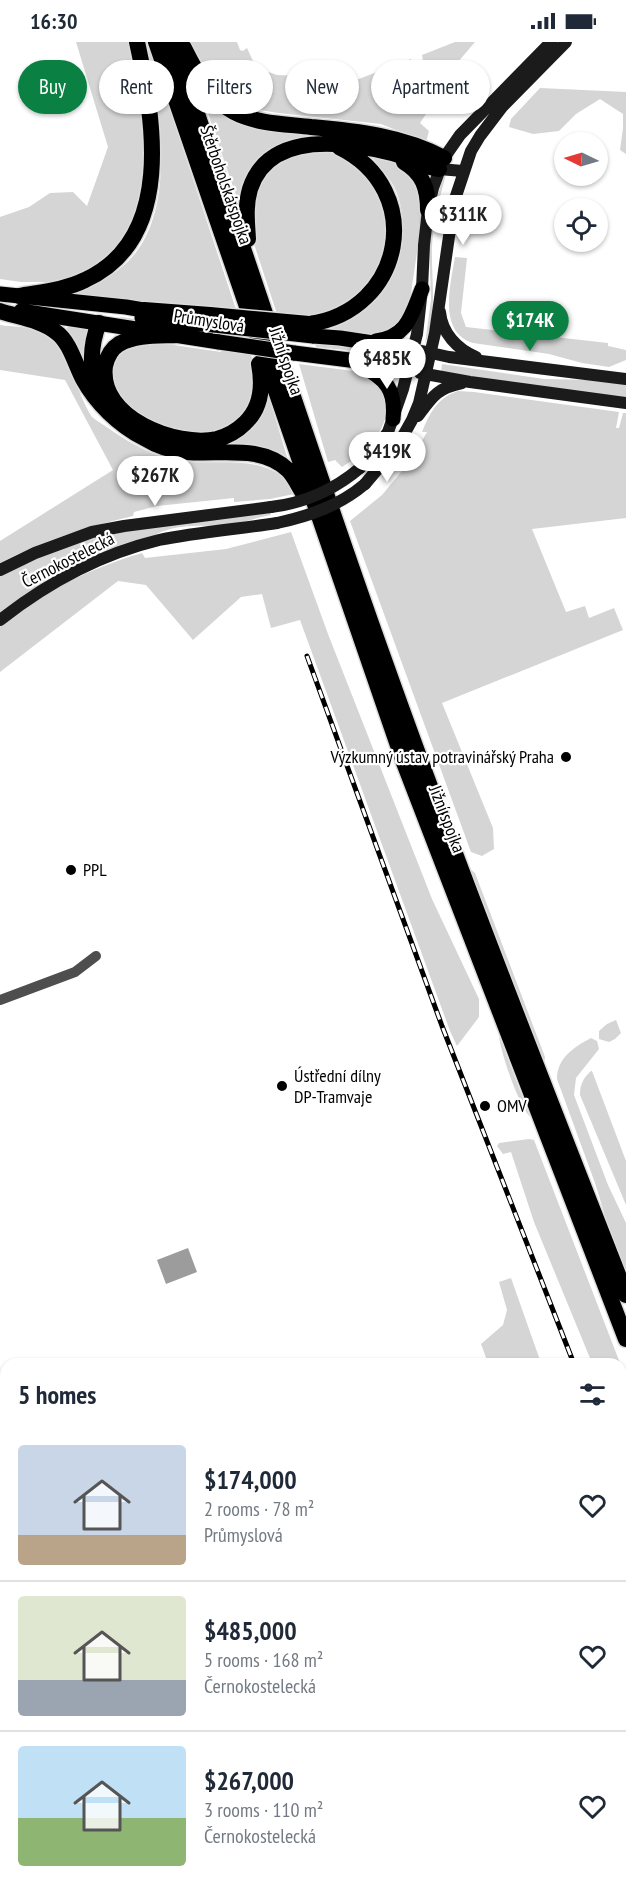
<!DOCTYPE html>
<meta charset="utf-8">
<style>
body{margin:0;font-family:"PT Sans Narrow",sans-serif;background:#f2f2f3;color:#1f2937;height:100vh;display:flex;flex-direction:column;font-size:22px;white-space:nowrap}
*{box-sizing:border-box;margin:0}
p{font-size:20px;color:#747a83}
.icon{flex:none;width:33px;height:33px;fill:none;stroke:currentColor;stroke-width:2;stroke-linecap:round;stroke-linejoin:round}
.map{position:relative;flex:1;overflow:hidden}
.panel{position:absolute;left:0px;top:1316px;width:627px;height:536px;display:flex;flex-direction:column;background:#fff;border-radius:18px 18px 0 0;box-shadow:0 2px 4px #0004}
.panel>*{flex:none}
.banner{position:absolute;left:18px;top:18px;width:591px;height:54px;display:flex;gap:12px}
.needle{width:39px;rotate:275deg}
.fabs{position:absolute;left:554px;top:90px;display:grid;gap:12px}
.fabs a{display:grid;place-items:center;width:54px;height:54px;border-radius:50%;background:#fff;box-shadow:0 2px 4px #0004;font-size:30px}
.price{position:absolute;translate:-50% -51px;padding:0 14px;border-radius:21px;background:#fff;color:#222;font-size:20px;line-height:39px;filter:drop-shadow(0 2px 3px #0008)}
.price::after{content:'';position:absolute;left:50%;top:36px;width:18px;height:14px;margin-left:-9px;background:inherit;clip-path:polygon(0 0,100% 0,50% 100%)}
.price.selected{background:#0b8043;color:#fff}
ul{padding:0;list-style:none}
li{display:flex;align-items:center;gap:18px;height:150px;padding:0 18px}
li+li{border-top:2px solid #e0e1e3}
li span{display:grid;place-items:center;flex:none;width:168px;height:120px;border-radius:6px;color:#555}
li>.icon{margin-inline-start:auto}
span .icon{width:72px;height:72px;fill:#fffc;stroke-width:1}
li b{font-size:26px}
h2{display:flex;justify-content:space-between;align-items:center;height:72px;padding:0 18px;font-size:26px}
.chip{padding:0 21px;border-radius:27px;background:#fff;box-shadow:0 2px 4px #0004;font-size:21px;line-height:54px}
.chip.selected{background:#0b8043;color:#fff}
.status{display:flex;justify-content:space-between;align-items:center;height:42px;padding:0 30px;background:#fff;direction:ltr}
.status svg{height:16px;fill:currentColor}
.map>svg:first-child{display:block}
.green{fill:#d5d5d5}
.water{fill:#9c9c9c}
.lines{fill:none;stroke-linecap:round;stroke-linejoin:round}
.primary-casing{stroke:#dbdbdb;stroke-width:17}
.trunk-casing{stroke:#dbdbdb;stroke-width:19}
.minor{stroke:#4e4e4e;stroke-width:10}
.secondary{stroke:#1b1b1b;stroke-width:12}
.primary{stroke:#000;stroke-width:15}
.trunk{stroke:#000;stroke-width:16}
.rail-casing{stroke:#000;stroke-width:5}
.rail{stroke:#fff;stroke-width:3;stroke-dasharray:9;stroke-linecap:butt}
.primary-bridge-casing{stroke:#dbdbdb;stroke-width:17;stroke-linecap:butt}
.trunk-bridge-casing{stroke:#dbdbdb;stroke-width:19;stroke-linecap:butt}
.secondary-bridge{stroke:#1b1b1b;stroke-width:12}
.primary-bridge{stroke:#000;stroke-width:15}
.trunk-bridge{stroke:#000;stroke-width:16}
.poi-dot{fill:#000;stroke:#fff;stroke-width:2}
.labels{text-anchor:middle;stroke-width:4.5;stroke-linejoin:round;paint-order:stroke}
.street-label{font-size:18px;fill:#000;stroke:#fff}
.poi-label{font-size:18px;fill:#000;stroke:#fff;text-anchor:start}
</style>
<div class="status"><b>16:30</b><svg viewBox="0 0 49 12"><path d="M0 12V9h3v3zM5 12V6h3v6zM10 12V3h3v9zM15 12V0h3v12zM26 1h20v11H26zM47 4h2v5h-2z"/></svg></div>
<div class="map">
<svg width="626" height="1850" viewBox="0 0 626 1850">
<rect width="100%" height="100%" fill="#fff"/>
<path class="green" d="M 76,0 L 133,0 L 148,120 L 133,188 L 89,232 L 54,240 L 21,240 L 0,237 L 0,175 L 29,165 L 50,151 L 73,150 L 87,164 L 108,105 Z
M 191,0 L 237,0 L 240,8 L 243,9 L 247,6 L 253,19 L 263,28 L 277,33 L 323,35 L 337,42 L 351,40 L 411,17 L 412,20 L 419,19 L 421,22 L 426,56 L 429,58 L 424,68 L 426,72 L 420,81 L 429,89 L 426,100 L 381,82 L 278,71 L 260,68 L 245,63 L 217,43 L 204,29 Z
M 455,0 L 475,0 L 429,54 L 422,13 Z
M 150,7 L 255,325 L 255,346 L 246,371 L 227,387 L 203,393 L 147,381 L 117,356 L 111,324 L 121,307 L 147,299 L 221,310 L 216,292 L 117,277 L 121,275 L 203,287 L 208,267 L 88,254 L 82,255 L 71,254 L 71,249 C 88,244 103,239 117,229 C 181,182 160,73 147,8 Z
M 540,46 L 626,50 L 626,112 L 620,108 L 623,86 L 623,72 L 600,57 L 576,72 L 559,89 L 533,92 L 509,85 L 511,77 Z
M 202,54 L 225,73 L 348,94 L 299,98 L 240,155 L 239,162 Z
M 326,110 L 344,114 L 380,146 L 390,186 L 372,244 L 324,276 L 278,275 L 253,199 L 252,161 L 265,135 L 277,123 L 285,117 L 305,111 Z
M 372,115 L 400,122 L 423,151 L 422,176 L 408,272 L 382,295 L 331,289 L 331,287 C 343,280 356,275 367,266 C 400,239 412,189 396,149 C 391,136 379,126 372,115 Z
M 446,132 C 440,155 433,181 432,205 C 431,236 438,273 425,302 L 431,258 L 429,204 L 435,164 L 443,134 Z
M 455,215 L 467,216 L 461,271 L 466,285 L 608,301 L 608,304 L 626,308 L 626,318 L 609,325 L 582,321 L 549,312 L 473,301 C 437,290 451,241 455,215 Z
M 69,282 L 89,285 L 84,321 L 65,290 Z
M 0,283 C 13,285 29,284 41,290 C 68,303 76,351 92,375 C 94,377 126,398 130,400 C 145,408 160,416 177,419 C 212,424 261,411 288,440 C 290,443 292,449 294,452 L 270,457 L 234,460 L 234,456 L 157,464 L 134,470 L 133,474 C 86,485 43,499 0,521 L 0,499 L 113,428 L 65,338 L 0,328 Z
M 315,300 L 351,303 L 398,312 L 399,314 L 316,305 Z
M 299,322 L 361,330 L 386,350 C 388,371 386,383 372,400 C 369,403 366,409 363,412 C 356,416 349,420 342,425 L 335,418 L 328,420 Z
M 442,322 L 544,337 L 596,338 L 626,342 L 626,356 L 559,348 L 441,330 Z
M 458,349 L 474,350 L 619,370 L 616,386 L 619,386 L 623,371 L 626,371 L 626,476 L 532,487 L 566,570 L 585,564 L 589,576 L 614,566 L 623,588 L 442,661 L 493,786 L 494,807 L 482,814 L 471,810 L 350,479 L 382,453 L 411,418 L 427,390 L 422,390 C 430,371 437,356 458,349 Z
M 268,352 L 288,418 L 216,404 Z
M 270,471 L 271,473 C 258,475 246,480 234,482 C 203,487 181,478 151,495 L 52,536 L 0,570 L 0,534 C 30,519 61,505 93,496 C 151,481 212,478 270,471 Z
M 291,490 L 328,592 L 432,857 L 479,957 L 479,975 L 457,1004 L 450,989 L 300,578 L 271,586 L 262,552 L 241,555 L 193,598 L 146,543 L 118,539 L 0,630 L 0,583 C 45,549 88,527 142,511 L 145,516 L 226,507 Z
M 470,827 L 475,831 L 545,1015 L 544,1021 Z
M 616,978 L 621,991 L 615,997 L 609,1000 L 599,997 L 599,989 L 607,982 Z
M 499,995 L 500,996 L 530,1075 C 518,1062 502,1014 499,995 Z
M 591,996 L 597,999 L 599,1007 L 576,1036 L 574,1053 L 608,1143 L 626,1181 L 626,1230 L 609,1187 L 595,1141 L 557,1037 C 557,1016 574,1005 591,996 Z
M 591,1029 L 592,1029 L 626,1119 L 626,1163 L 580,1053 C 580,1043 583,1036 591,1029 Z
M 529,1097 L 534,1098 L 620,1321 L 592,1321 L 534,1180 L 511,1110 L 503,1112 L 497,1104 L 499,1101 Z
M 511,1236 L 541,1321 L 488,1321 L 481,1302 L 503,1283 L 507,1268 L 499,1240 Z
M 621,1324 L 626,1337 L 626,1401 L 621,1389 Z
M 0,1585 L 6,1601 L 6,1839 L 0,1817 Z
M 621,1610 L 626,1612 L 626,1687 L 621,1688 Z
M 625,1796 L 626,1797 L 626,1850 L 506,1850 L 517,1845 L 621,1845 L 621,1798 Z
M 8,1845 L 99,1845 L 101,1850 L 9,1850 Z"/>
<path class="water" d="M 188,1206 L 197,1230 L 166,1242 L 157,1218 Z"/>
<g class="lines">
<defs>
<path id="primary" d="M 0,252 L 126,265 L 155,270
M 21,269 L 219,300
M 142,276 L 214,283
M 313,294 L 340,296 L 413,307
M 376,299 C 408,294 411,274 422,247
M 294,311 L 389,323 L 407,328
M 360,323 C 386,337 396,347 393,377"/>
<path id="trunk" d="M 156,0 L 403,718 L 626,1297
M 172,0 C 244,204 310,411 383,615 C 459,829 543,1041 626,1253
M 184,6 C 196,30 210,57 234,70 C 257,82 286,82 311,85 C 357,89 403,94 444,116
M 404,120 C 423,131 428,147 428,168
M 248,197 C 247,180 245,164 250,147 C 269,88 347,100 392,111 C 408,115 422,125 439,127
M 19,254 C 41,250 65,248 85,238 C 175,197 154,77 137,0
M 144,268 L 210,273
M 0,269 C 18,275 41,278 56,290 C 70,300 75,322 83,337 C 96,361 119,383 144,396 C 157,404 172,409 187,410 C 220,413 261,402 288,428 C 294,434 298,443 303,451
M 99,281 C 90,303 89,329 99,351
M 309,282 C 404,269 427,148 339,105
M 178,293 C 160,294 136,292 119,302 C 111,307 107,315 105,324 C 98,376 176,406 217,397 C 228,394 237,389 245,381 C 262,365 263,343 259,322"/>
</defs>
<use href="#primary" class="primary-casing"/>
<use href="#trunk" class="trunk-casing"/>
<path class="minor" d="M 0,958 L 75,930 L 96,914
M 0,1557 L 6,1572
M 106,1845 L 107,1850"/>
<path class="secondary" d="M 439,127 L 463,129
M 440,270 C 442,291 457,307 476,315
M 422,309 L 449,315 L 626,337
M 420,331 L 470,340 L 626,361
M 418,374 C 432,355 437,346 462,341
M 360,426 L 378,404 L 388,390 L 403,347 L 417,292 L 422,247 L 424,203 L 428,168 L 433,146 L 444,116 L 460,93 L 551,0
M 365,442 L 398,403 L 412,378 L 419,361 L 435,291 L 454,160 L 471,109 L 480,94 L 502,65 L 566,0
M 0,528 L 35,511 L 92,490 L 124,484 L 271,465
M 0,578 C 46,542 101,512 159,498 C 197,490 238,487 277,481"/>
<use href="#primary" class="primary"/>
<use href="#trunk" class="trunk"/>
<defs>
<path id="rail" d="M 307,614 L 442,984 L 574,1322
M 621,1442 L 626,1456"/>
</defs>
<use href="#rail" class="rail-casing"/>
<use href="#rail" class="rail"/>
<defs>
<path id="primary-bridge" d="M 214,283 L 313,294
M 219,300 L 294,311"/>
<path id="trunk-bridge" d="M 210,273 L 309,282"/>
</defs>
<use href="#primary-bridge" class="primary-bridge-casing"/>
<use href="#trunk-bridge" class="trunk-bridge-casing"/>
<path class="secondary-bridge" d="M 271,465 C 305,461 334,448 360,426
M 277,481 C 309,474 339,464 365,442"/>
<use href="#primary-bridge" class="primary-bridge"/>
<use href="#trunk-bridge" class="trunk-bridge"/>
</g>
<g class="poi-dot">
<circle cx="566" cy="715" r="6"/>
<circle cx="71" cy="828" r="6"/>
<circle cx="282" cy="1044" r="6"/>
<circle cx="485" cy="1064" r="6"/>
</g>
<g class="labels">
<g class="street-label">
<text transform="translate(226 143) rotate(71)" y="6">Štěrboholská spojka</text>
<text transform="translate(209 279) rotate(9)" y="6">Průmyslová</text>
<text transform="translate(286 319) rotate(71)" y="6">Jižní spojka</text>
<text transform="translate(68 518) rotate(-27)" y="6">Černokostelecká</text>
<text transform="translate(447 777) rotate(69)" y="6">Jižní spojka</text>
</g>
<g class="poi-label">
<text x="554" y="721" text-anchor="end">Výzkumný ústav potravinářský Praha</text>
<text x="83" y="834">PPL</text>
<text x="294" y="1040">Ústřední dílny<tspan x="294" dy="21">DP-Tramvaje</tspan></text>
<text x="497" y="1070">OMV</text>
</g>
</g>
</svg>
<div class="fabs">
<a><svg class="needle" viewBox="-14 -14 28 28"><path d="M0-13l5 13h-10z" fill="#e53935"/><path d="M0 13l5-13h-10z" fill="#747a83"/></svg></a>
<a><svg class="icon" aria-label="locate" viewBox="0 0 24 24"><circle cx="12" cy="12" r="6"/><path d="M12 2v4M12 18v4M2 12h4M18 12h4"/></svg></a>
</div>
<b class="price" style="left:463px;top:204px">$311K</b>
<b class="price selected" style="left:530px;top:310px">$174K</b>
<b class="price" style="left:387px;top:348px">$485K</b>
<b class="price" style="left:387px;top:441px">$419K</b>
<b class="price" style="left:155px;top:465px">$267K</b>
<div class="banner">
<a class="chip selected">Buy</a>
<a class="chip">Rent</a>
<a class="chip">Filters</a>
<a class="chip">New</a>
<a class="chip">Apartment</a>
</div>
<section class="panel">
<h2>5 homes<svg class="icon" aria-label="filters" viewBox="0 0 24 24"><path d="M4 7h16M4 17h16"/><circle cx="9" cy="7" r="2"/><circle cx="15" cy="17" r="2"/></svg></h2>
<ul>
<li><span style="background:linear-gradient(#c9d6e8 75%,#b9a48a 0)"><svg class="icon" aria-label="home" viewBox="0 0 24 24"><path d="M3 11l9-7 9 7M6 9v11h12V9"/></svg></span><div><b>$174,000</b><p>2 rooms · 78 m²</p><p>Průmyslová</p></div><svg class="icon" aria-label="heart" viewBox="0 0 24 24"><path d="M12 20l-8-8c-3-5 5-10 8-4 3-6 11-1 8 4z"/></svg></li>
<li><span style="background:linear-gradient(#dfe7d0 70%,#9aa5b1 0)"><svg class="icon" aria-label="home" viewBox="0 0 24 24"><path d="M3 11l9-7 9 7M6 9v11h12V9"/></svg></span><div><b>$485,000</b><p>5 rooms · 168 m²</p><p>Černokostelecká</p></div><svg class="icon" aria-label="heart" viewBox="0 0 24 24"><path d="M12 20l-8-8c-3-5 5-10 8-4 3-6 11-1 8 4z"/></svg></li>
<li><span style="background:linear-gradient(#bfe0f5 60%,#8fb573 0)"><svg class="icon" aria-label="home" viewBox="0 0 24 24"><path d="M3 11l9-7 9 7M6 9v11h12V9"/></svg></span><div><b>$267,000</b><p>3 rooms · 110 m²</p><p>Černokostelecká</p></div><svg class="icon" aria-label="heart" viewBox="0 0 24 24"><path d="M12 20l-8-8c-3-5 5-10 8-4 3-6 11-1 8 4z"/></svg></li>
</ul>
</section>
</div>
